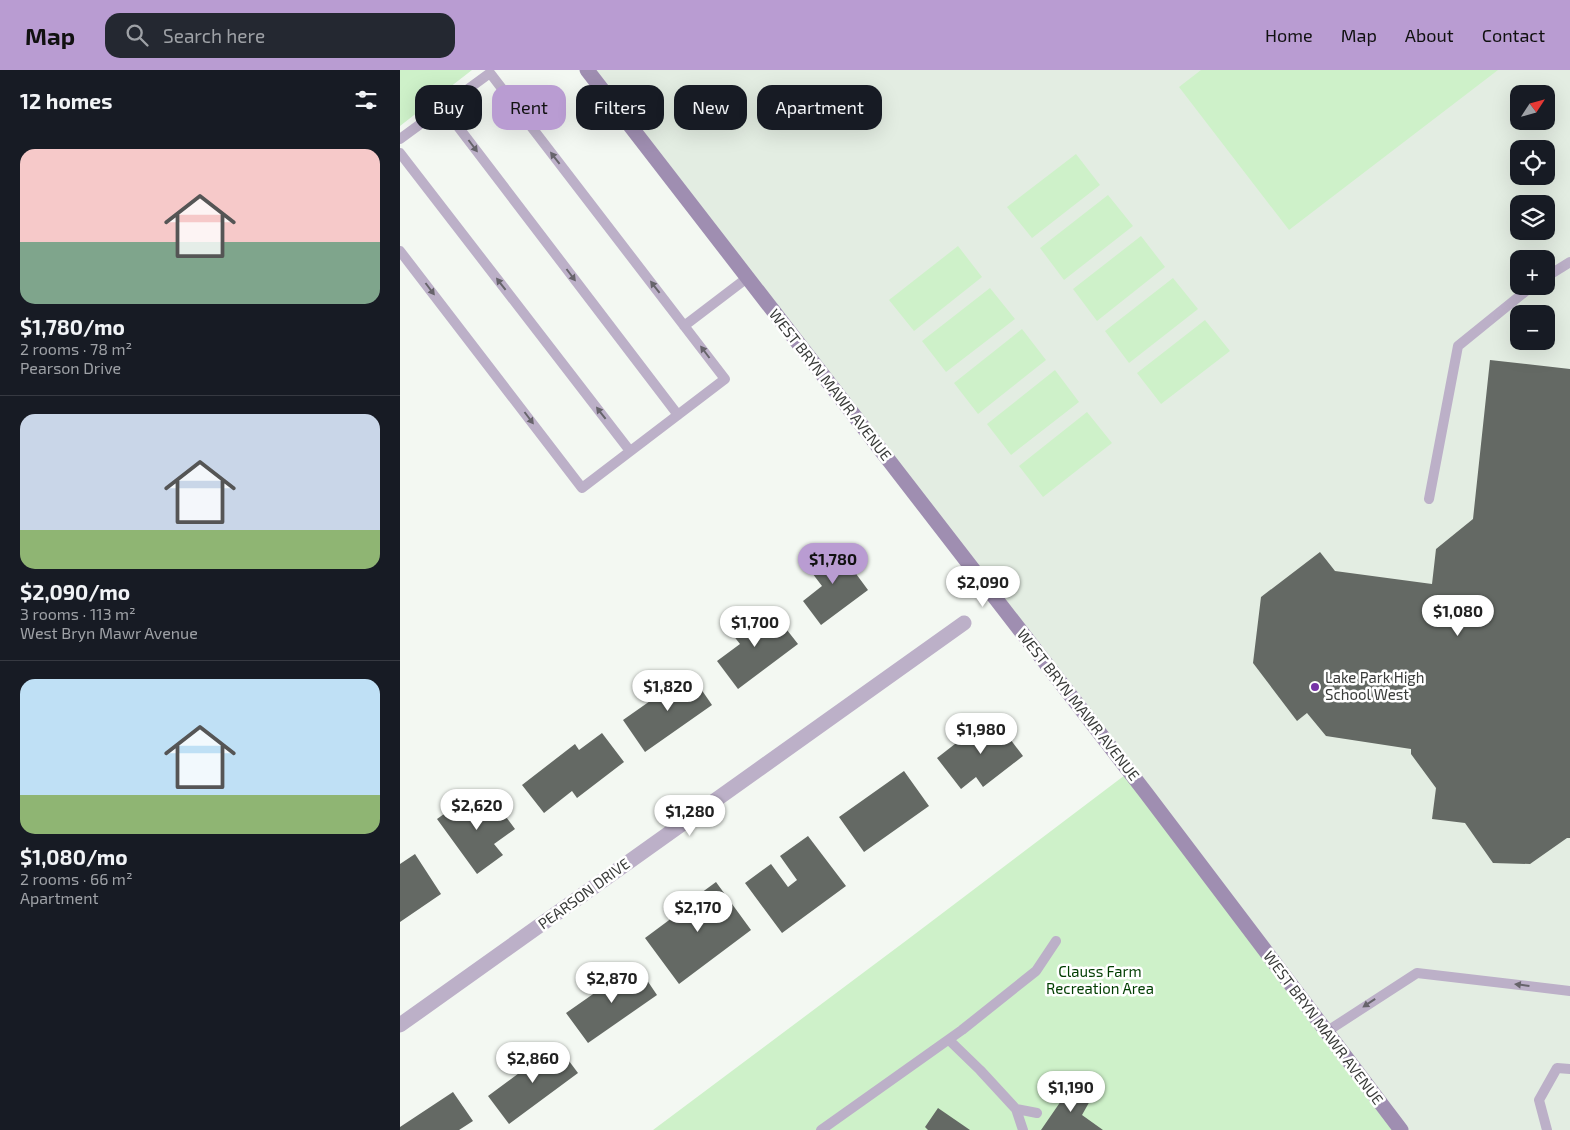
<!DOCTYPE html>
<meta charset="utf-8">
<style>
body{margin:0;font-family:"Exo 2",sans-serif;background:#242831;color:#f1f3f6;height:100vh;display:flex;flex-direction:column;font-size:19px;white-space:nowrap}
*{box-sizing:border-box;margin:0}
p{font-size:16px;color:#9ea1a6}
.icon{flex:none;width:28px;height:28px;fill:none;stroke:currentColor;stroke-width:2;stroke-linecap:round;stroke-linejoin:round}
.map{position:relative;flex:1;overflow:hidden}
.sheet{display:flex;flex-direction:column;background:#171b24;width:400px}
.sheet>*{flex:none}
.guide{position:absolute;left:15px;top:15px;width:475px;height:45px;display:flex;gap:10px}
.needle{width:32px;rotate:54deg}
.fabs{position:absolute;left:1110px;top:15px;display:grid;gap:10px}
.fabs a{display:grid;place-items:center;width:45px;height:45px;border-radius:10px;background:#171b24;box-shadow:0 5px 20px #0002;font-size:25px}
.price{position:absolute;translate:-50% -42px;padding:0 11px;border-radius:18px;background:#fff;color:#222;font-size:16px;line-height:32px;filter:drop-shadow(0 1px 2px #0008)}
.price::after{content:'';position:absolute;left:50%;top:30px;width:15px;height:11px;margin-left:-8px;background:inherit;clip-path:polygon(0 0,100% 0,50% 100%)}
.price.on{background:#b99cd2;color:#111}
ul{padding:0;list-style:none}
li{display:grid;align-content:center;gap:10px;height:265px;padding:0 20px}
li+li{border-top:1px solid #363941}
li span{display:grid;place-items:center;height:155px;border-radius:15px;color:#555}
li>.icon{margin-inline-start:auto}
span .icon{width:90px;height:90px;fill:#fffc;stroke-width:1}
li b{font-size:21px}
h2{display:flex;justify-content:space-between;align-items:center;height:60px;padding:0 20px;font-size:21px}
.tag{padding:0 18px;border-radius:15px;background:#171b24;box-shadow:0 5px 20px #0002;font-size:18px;line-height:45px}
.tag.on{background:#b99cd2;color:#111}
header{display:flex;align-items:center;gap:30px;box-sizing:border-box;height:70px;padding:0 25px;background:#b99cd2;color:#111}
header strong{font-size:24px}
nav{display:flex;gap:28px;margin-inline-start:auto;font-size:18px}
.search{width:350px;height:45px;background:#242831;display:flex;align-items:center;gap:12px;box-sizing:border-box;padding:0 18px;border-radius:15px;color:#9ea1a6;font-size:19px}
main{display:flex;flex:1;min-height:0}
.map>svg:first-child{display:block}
.built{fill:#e3ede2;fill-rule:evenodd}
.green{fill:#cef1c9}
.building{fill:#646964}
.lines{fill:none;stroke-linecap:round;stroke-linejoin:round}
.lane{stroke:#bcb0c8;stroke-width:10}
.street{stroke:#bcb0c8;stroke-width:15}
.secondary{stroke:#9f8eb1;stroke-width:15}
.oneway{fill:#67646b}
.poi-dot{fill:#7532a6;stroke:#fff;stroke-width:2}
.labels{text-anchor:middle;stroke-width:5;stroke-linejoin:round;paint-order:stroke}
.street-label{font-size:15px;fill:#393b39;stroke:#fff}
.poi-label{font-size:15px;fill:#393b39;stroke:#fff;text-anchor:start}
.park-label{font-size:15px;fill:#003d00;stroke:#fff}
</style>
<header>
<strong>Map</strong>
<div class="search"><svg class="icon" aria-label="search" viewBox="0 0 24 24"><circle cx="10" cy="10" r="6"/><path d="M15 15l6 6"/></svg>Search here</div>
<nav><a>Home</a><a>Map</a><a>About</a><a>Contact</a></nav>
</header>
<main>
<section class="sheet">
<h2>12 homes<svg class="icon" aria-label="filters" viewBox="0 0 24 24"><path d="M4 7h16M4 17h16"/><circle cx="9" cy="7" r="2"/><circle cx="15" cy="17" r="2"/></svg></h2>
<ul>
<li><span style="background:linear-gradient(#f6c9c9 60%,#7fa58c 0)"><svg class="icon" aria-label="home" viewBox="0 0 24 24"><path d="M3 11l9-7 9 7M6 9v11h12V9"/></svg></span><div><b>$1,780/mo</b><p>2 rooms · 78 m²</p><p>Pearson Drive</p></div></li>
<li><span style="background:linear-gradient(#c9d6e8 75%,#8fb573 0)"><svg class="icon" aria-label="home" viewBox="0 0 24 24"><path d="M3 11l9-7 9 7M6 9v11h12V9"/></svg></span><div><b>$2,090/mo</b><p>3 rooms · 113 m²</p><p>West Bryn Mawr Avenue</p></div></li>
<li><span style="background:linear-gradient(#bfe0f5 75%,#8fb573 0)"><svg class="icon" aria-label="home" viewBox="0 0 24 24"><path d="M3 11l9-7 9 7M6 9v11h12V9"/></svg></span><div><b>$1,080/mo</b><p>2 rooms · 66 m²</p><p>Apartment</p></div></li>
</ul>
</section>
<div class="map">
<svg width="1170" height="1060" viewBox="0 0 1170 1060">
<rect width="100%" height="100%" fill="#f3f8f2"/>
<path class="built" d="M 186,0 L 1170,0 L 1170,1060 L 1001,1060 ZM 1119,24 L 1146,24 L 1146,51 L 1119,51 ZM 1119,79 L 1146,79 L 1146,106 L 1119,106 ZM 1119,134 L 1146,134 L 1146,161 L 1119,161 ZM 1119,189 L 1146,189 L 1146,216 L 1119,216 ZM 1119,244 L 1146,244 L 1146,271 L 1119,271 Z"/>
<path class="green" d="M 0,0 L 72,0 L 0,56 Z
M 801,0 L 1098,0 L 889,160 L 779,17 Z
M 676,84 L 700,115 L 632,168 L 607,137 Z
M 708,125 L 733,156 L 664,210 L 640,178 Z
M 741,166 L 765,197 L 697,251 L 673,219 Z
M 558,176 L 582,207 L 514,261 L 489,230 Z
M 773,208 L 798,239 L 729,293 L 705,261 Z
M 590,218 L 615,249 L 546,302 L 522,271 Z
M 805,250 L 830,281 L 761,334 L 737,303 Z
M 622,259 L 646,290 L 578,344 L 554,313 Z
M 655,300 L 679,332 L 611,385 L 587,354 Z
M 687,342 L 712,373 L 643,427 L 619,396 Z
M 729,702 L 1001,1060 L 253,1060 L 507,870 Z"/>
<path class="building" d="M 1090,290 L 1170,299 L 1170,768 L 1167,768 L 1130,794 L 1093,793 L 1065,753 L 1032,749 L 1036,718 L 1011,684 L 1011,679 L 926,666 L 907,643 L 897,651 L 853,593 L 861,527 L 920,482 L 935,501 L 1032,514 L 1036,479 L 1073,449 Z
M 434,474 L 468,520 L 421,555 L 403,531 L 422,516 L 406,495 Z
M 345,539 L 359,559 L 376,546 L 398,574 L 338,619 L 317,591 L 340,574 L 325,555 Z
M 290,603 L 312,635 L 245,682 L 223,650 Z
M 592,645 L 623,686 L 583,717 L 576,707 L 561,719 L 537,688 Z
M 202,663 L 224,692 L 177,728 L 172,721 L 144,743 L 122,715 L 175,674 L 179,680 Z
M 504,701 L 529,736 L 464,782 L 439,747 Z
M 89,724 L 115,759 L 94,774 L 103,785 L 77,804 L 37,749 L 62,731 L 68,739 Z
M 408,766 L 446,816 L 382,863 L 345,813 L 371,794 L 388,817 L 397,810 L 380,786 Z
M 15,784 L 41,824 L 0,852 L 0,794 Z
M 316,812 L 351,860 L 279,914 L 245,868 L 288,836 L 286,834 Z
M 236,894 L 257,925 L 188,973 L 166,943 Z
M 157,975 L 178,1003 L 109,1054 L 88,1026 Z
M 672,1015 L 691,1029 L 682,1045 L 703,1060 L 641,1060 Z
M 53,1022 L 73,1051 L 59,1060 L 0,1060 L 0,1057 Z
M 538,1038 L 570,1060 L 528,1060 L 525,1057 Z"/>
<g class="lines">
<path class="lane" d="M 43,37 L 278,345
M 0,69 L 90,3 L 325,309 L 182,418 L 0,181
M 0,83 L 230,381
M 1146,207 L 1170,192
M 284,256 L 347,208
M 1029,429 L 1058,276 L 1132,216
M 926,962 L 1017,903 L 1170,921
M 549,970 L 580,1000 L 616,1039 L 623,1060
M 616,1039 L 637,1043
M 421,1060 L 562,960 L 636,901 L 656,871
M 1147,1060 L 1139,1030 L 1157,998 L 1170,999"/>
<path class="street" d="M 0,955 L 564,553"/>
<path class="secondary" d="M 187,0 L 746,723 L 1001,1060"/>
</g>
<defs><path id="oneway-solid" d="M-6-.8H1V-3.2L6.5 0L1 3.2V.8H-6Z" transform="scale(1.25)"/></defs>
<g class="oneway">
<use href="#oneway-solid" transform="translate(73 76) rotate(53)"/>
<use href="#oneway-solid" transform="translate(155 88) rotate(-128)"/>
<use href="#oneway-solid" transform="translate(171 205) rotate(53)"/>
<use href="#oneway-solid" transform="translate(101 214) rotate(-128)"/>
<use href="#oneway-solid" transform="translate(255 217) rotate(-128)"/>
<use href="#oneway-solid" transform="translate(30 219) rotate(53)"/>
<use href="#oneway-solid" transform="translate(305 282) rotate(-127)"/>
<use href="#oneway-solid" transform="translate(201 343) rotate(-128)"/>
<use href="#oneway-solid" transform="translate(129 348) rotate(53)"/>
<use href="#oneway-solid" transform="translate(1122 915) rotate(-173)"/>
<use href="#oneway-solid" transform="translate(969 933) rotate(146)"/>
</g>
<circle class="poi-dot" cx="915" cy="617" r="5"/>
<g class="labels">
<g class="street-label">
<text transform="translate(430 315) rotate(52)" y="5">WEST BRYN MAWR AVENUE</text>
<text transform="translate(678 635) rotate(52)" y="5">WEST BRYN MAWR AVENUE</text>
<text transform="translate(184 824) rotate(-36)" y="5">PEARSON DRIVE</text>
<text transform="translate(923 958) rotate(53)" y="5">WEST BRYN MAWR AVENUE</text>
</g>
<g class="poi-label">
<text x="925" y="613">Lake Park High<tspan x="925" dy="17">School West</tspan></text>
</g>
<g class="park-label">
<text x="700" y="907">Clauss Farm<tspan x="700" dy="17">Recreation Area</tspan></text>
</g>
</g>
</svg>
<div class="fabs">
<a><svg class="needle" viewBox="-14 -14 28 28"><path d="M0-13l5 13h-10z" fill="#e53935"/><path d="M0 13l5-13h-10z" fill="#9ea1a6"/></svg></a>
<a><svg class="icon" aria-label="locate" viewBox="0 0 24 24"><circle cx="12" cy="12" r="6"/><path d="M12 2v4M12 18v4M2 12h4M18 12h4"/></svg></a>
<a><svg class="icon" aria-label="layers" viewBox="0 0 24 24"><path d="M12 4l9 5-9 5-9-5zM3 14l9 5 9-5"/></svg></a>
<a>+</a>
<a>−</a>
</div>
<b class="price on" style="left:433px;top:515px">$1,780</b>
<b class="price" style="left:583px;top:538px">$2,090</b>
<b class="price" style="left:1058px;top:567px">$1,080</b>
<b class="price" style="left:355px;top:578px">$1,700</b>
<b class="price" style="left:268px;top:642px">$1,820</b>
<b class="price" style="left:581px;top:685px">$1,980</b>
<b class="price" style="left:77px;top:761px">$2,620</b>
<b class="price" style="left:290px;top:767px">$1,280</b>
<b class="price" style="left:298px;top:863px">$2,170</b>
<b class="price" style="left:212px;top:934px">$2,870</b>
<b class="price" style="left:133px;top:1014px">$2,860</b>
<b class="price" style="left:671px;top:1043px">$1,190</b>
<div class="guide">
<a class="tag">Buy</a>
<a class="tag on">Rent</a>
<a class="tag">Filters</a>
<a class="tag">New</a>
<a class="tag">Apartment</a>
</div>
</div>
</main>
